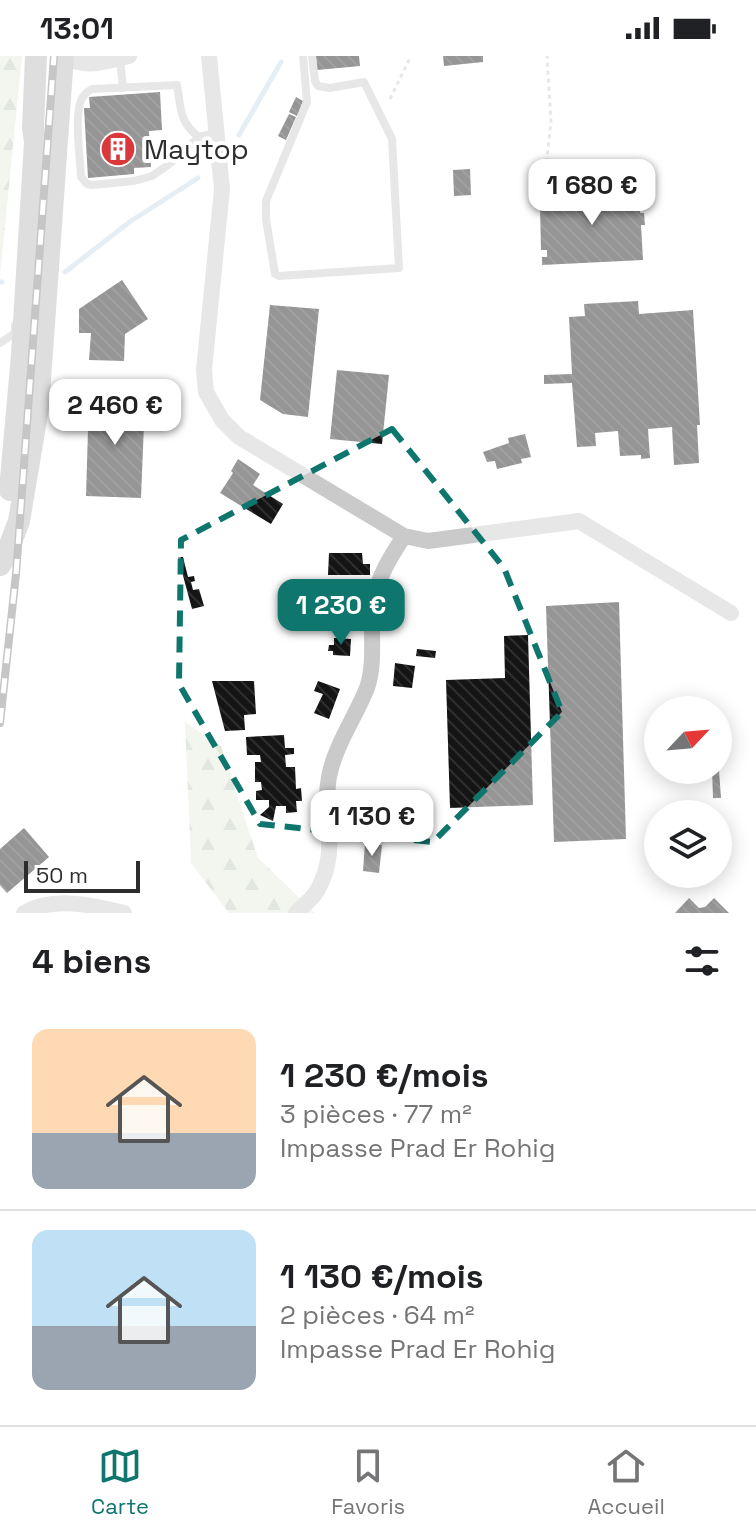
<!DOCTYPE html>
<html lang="fr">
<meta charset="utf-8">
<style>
body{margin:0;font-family:"Space Grotesk",sans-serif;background:#f2f2f2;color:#202124;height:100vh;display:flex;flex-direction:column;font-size:30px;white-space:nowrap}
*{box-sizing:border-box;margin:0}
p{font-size:26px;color:#757577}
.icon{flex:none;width:44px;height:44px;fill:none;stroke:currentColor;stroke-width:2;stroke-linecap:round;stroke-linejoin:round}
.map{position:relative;height:857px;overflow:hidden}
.details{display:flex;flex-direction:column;background:#fff;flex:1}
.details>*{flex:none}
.needle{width:52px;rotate:64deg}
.buttons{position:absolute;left:644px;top:640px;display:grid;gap:16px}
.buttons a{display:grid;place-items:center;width:88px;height:88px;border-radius:50%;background:#fff;box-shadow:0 4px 20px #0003;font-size:40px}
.scale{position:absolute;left:24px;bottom:20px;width:116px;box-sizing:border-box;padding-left:8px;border:4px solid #2d2d2d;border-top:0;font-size:22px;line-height:28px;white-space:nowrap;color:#2d2d2d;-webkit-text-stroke:6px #fff;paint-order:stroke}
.price{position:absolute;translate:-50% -68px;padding:0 18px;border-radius:16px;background:#fff;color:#222;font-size:26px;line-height:52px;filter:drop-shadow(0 2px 4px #0008)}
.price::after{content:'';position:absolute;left:50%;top:48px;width:24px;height:18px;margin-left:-12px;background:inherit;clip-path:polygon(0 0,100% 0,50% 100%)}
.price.current{background:#0f766e;color:#fff}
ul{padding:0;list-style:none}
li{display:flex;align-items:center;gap:24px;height:200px;padding:0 32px}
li+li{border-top:2px solid #e0e0e0}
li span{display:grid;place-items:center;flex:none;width:224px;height:160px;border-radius:16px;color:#555}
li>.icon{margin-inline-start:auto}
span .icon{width:96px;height:96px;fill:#fffc;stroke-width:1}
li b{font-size:34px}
h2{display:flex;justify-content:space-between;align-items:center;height:96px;padding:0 32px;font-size:34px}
.status{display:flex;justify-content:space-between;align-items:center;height:56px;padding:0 40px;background:#fff;direction:ltr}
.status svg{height:22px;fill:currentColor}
.dock{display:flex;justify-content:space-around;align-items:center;height:112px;border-top:2px solid #e0e0e0;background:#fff;font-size:22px;color:#757577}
.dock a{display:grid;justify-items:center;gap:4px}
.dock .current{color:#0f766e}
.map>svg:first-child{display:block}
.forest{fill:url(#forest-firs)}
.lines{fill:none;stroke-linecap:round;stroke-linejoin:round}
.stream{stroke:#c8dae9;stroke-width:5}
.building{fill:url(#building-back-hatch)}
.path{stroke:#cacaca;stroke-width:3;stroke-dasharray:4 4;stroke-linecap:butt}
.lane{stroke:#cacaca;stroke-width:8}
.street{stroke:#cacaca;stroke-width:16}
.secondary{stroke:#b7b7b7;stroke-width:22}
.rail-casing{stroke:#828282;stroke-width:8}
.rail{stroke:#fff;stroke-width:5;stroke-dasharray:15;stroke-linecap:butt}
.marked{fill:none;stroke:#0f766e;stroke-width:6;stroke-dasharray:16 10;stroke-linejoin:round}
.labels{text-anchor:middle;stroke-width:8;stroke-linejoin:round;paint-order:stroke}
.poi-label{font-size:28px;fill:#2d2d2d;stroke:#fff;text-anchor:start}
</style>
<div class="status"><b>13:01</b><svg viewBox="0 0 49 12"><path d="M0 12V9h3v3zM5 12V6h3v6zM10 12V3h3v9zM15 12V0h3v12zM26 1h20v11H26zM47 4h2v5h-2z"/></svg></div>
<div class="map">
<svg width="756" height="857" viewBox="0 0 756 857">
<defs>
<pattern id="forest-firs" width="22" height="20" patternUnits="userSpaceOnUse" patternTransform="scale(2)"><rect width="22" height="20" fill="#e2eadb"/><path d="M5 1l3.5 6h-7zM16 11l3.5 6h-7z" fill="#c2c9bc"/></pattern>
<pattern id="building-back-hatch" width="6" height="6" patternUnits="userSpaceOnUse" patternTransform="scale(2)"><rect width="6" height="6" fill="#141414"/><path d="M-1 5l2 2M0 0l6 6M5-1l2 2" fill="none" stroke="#2e2e2e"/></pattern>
</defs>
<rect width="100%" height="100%" fill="#fff"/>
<path class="forest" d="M 0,0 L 22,0 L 0,220 Z
M 185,666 L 221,690 L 258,802 L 315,857 L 229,857 L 191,807 Z"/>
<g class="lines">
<path class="stream" d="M 239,79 L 281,6
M 65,216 L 131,165 L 198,122
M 0,226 L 2,226"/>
</g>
<path class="building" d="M 316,0 L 359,0 L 360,10 L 317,14 Z
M 443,0 L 483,0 L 483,6 L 444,10 Z
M 160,36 L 162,74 L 149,75 L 151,111 L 134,112 L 134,118 L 88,122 L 84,52 L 90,52 L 89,41 Z
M 296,41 L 303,45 L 297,60 L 289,56 Z
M 289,58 L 296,61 L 286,84 L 278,80 Z
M 470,113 L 471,139 L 454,140 L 453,114 Z
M 639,133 L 640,157 L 644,157 L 645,169 L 641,169 L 643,204 L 542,209 L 542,201 L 547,201 L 547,194 L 541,194 L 540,151 L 545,152 L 544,139 Z
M 122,224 L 148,263 L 125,278 L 124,305 L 89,304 L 91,277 L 79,277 L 79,253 Z
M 638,245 L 639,258 L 693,254 L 700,369 L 697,369 L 699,407 L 674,409 L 672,371 L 648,373 L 650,402 L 641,403 L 641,399 L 620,400 L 618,375 L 595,377 L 596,390 L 577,391 L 572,327 L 544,328 L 544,319 L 572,318 L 569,261 L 585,260 L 584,248 Z
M 270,249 L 319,253 L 308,361 L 283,358 L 260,344 Z
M 337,314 L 389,319 L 382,388 L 330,383 Z
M 89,341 L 145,342 L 141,442 L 86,440 Z
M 525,378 L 531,401 L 521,403 L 522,407 L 497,413 L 495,405 L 487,406 L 483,396 L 509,387 L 508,382 Z
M 238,403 L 260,418 L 253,429 L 283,448 L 271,468 L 220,437 L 233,417 L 231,415 Z
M 329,497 L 362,497 L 363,508 L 370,508 L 370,519 L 328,519 Z
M 178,501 L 183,501 L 188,521 L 194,520 L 195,525 L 191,526 L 193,534 L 199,533 L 204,550 L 192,553 Z
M 296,528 L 318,529 L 317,558 L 295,558 Z
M 619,546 L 626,783 L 554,786 L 546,550 Z
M 528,579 L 533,749 L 450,752 L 446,624 L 505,622 L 504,580 Z
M 334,582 L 351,583 L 350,600 L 333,599 L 333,595 L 328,595 L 329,589 L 334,589 Z
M 417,593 L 436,595 L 435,602 L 416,600 Z
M 395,607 L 415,610 L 412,632 L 393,630 Z
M 212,625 L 254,625 L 256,658 L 244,659 L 245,674 L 225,675 Z
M 318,625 L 340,633 L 329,663 L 314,657 L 323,638 L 314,635 Z
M 284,679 L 285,692 L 294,692 L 294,698 L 285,699 L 286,711 L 295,711 L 296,733 L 301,732 L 302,745 L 296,745 L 297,756 L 286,757 L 286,750 L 276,750 L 273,765 L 260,759 L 269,751 L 269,744 L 256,744 L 256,735 L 262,734 L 261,726 L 255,726 L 255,706 L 261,706 L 260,699 L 247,699 L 246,681 Z
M 712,714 L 719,714 L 721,742 L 713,742 Z
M 24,772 L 49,801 L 7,837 L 0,829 L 0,793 Z
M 365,787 L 382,789 L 379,817 L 363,815 Z
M 689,842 L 699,852 L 705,851 L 714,842 L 729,857 L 675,857 Z"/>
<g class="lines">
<path class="path" d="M 390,43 L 411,0
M 542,146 L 551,66 L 547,0"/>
<path class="lane" d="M 303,0 L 307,46 L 266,145 L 266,163 L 275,218 L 279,220 L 399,212 L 392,83 L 364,26 L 330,32 L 318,30 L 315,25 L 312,0
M 120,3 L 123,32
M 199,81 C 179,66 181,52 177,29 L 92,33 C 86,36 82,40 80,47 C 75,66 80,101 81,121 L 87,128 L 92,129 L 134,125 L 152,120 L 168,109 L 199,81 L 216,77
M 0,287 L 15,277 L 15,269"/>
<path class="street" d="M 63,0 C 86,14 105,5 129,0
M 209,0 L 222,133 L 204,314 L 206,336 L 222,364 L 239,381 L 404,480
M 24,857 C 52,840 93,849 124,857
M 296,857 C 303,850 312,843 317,835 C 341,793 321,763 329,721 C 335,689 355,662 367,632 C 377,603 368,570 375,541 C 379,518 392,499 404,480 L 428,485 L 579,465 L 731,557"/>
<path class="secondary" d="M 10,434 L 22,299 L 35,86 L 33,72 L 36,0
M 0,509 L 6,499 L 19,465 L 38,352 L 63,0"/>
<defs>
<path id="rail" d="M 0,667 L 16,518 L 54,0"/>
</defs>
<use href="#rail" class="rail-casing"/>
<use href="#rail" class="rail"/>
</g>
<path d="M0 0H756V857H0ZM 392,373 L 504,512 L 562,656 L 433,786 L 260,768 L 179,628 L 181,484 Z" fill="#fff" fill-opacity=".55" fill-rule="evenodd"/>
<path class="marked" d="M 392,373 L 504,512 L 562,656 L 433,786 L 260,768 L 179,628 L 181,484 Z"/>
<defs>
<symbol id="building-disc" viewBox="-11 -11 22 22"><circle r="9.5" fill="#db383b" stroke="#fff"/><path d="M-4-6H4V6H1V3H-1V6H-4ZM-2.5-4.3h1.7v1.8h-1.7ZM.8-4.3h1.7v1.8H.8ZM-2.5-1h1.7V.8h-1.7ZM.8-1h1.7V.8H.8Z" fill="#fff"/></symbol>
</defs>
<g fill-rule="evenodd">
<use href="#building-disc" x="98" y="73" width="40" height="40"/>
</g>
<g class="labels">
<g class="poi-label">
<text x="144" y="103">Maytop</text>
</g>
</g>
</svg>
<div class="buttons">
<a><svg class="needle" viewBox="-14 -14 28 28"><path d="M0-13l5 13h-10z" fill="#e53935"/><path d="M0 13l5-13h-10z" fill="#757577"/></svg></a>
<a><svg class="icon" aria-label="layers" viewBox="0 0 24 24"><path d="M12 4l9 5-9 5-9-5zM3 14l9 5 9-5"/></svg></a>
</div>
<div class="scale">50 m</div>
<b class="price" style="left:592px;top:171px">1 680 €</b>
<b class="price" style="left:115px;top:391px">2 460 €</b>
<b class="price current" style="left:341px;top:591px">1 230 €</b>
<b class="price" style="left:372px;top:802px">1 130 €</b>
</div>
<section class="details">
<h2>4 biens<svg class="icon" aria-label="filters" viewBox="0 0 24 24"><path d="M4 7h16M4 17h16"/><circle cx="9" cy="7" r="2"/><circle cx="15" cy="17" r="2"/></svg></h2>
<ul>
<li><span style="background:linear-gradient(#ffd9b3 65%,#9aa5b1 0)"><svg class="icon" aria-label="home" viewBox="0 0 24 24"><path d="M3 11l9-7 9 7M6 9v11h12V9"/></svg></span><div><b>1 230 €/mois</b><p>3 pièces · 77 m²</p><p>Impasse Prad Er Rohig</p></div></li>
<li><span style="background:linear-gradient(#bfe0f5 60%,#9aa5b1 0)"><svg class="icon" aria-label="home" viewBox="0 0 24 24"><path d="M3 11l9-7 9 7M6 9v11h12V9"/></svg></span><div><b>1 130 €/mois</b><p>2 pièces · 64 m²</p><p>Impasse Prad Er Rohig</p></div></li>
</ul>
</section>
<nav class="dock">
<a class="current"><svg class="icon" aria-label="map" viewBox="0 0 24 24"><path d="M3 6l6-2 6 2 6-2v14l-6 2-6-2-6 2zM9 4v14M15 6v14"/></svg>Carte</a>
<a><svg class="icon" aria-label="saved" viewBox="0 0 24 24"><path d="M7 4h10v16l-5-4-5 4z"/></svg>Favoris</a>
<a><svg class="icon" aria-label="home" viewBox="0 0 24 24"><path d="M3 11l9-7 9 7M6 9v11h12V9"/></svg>Accueil</a>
</nav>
